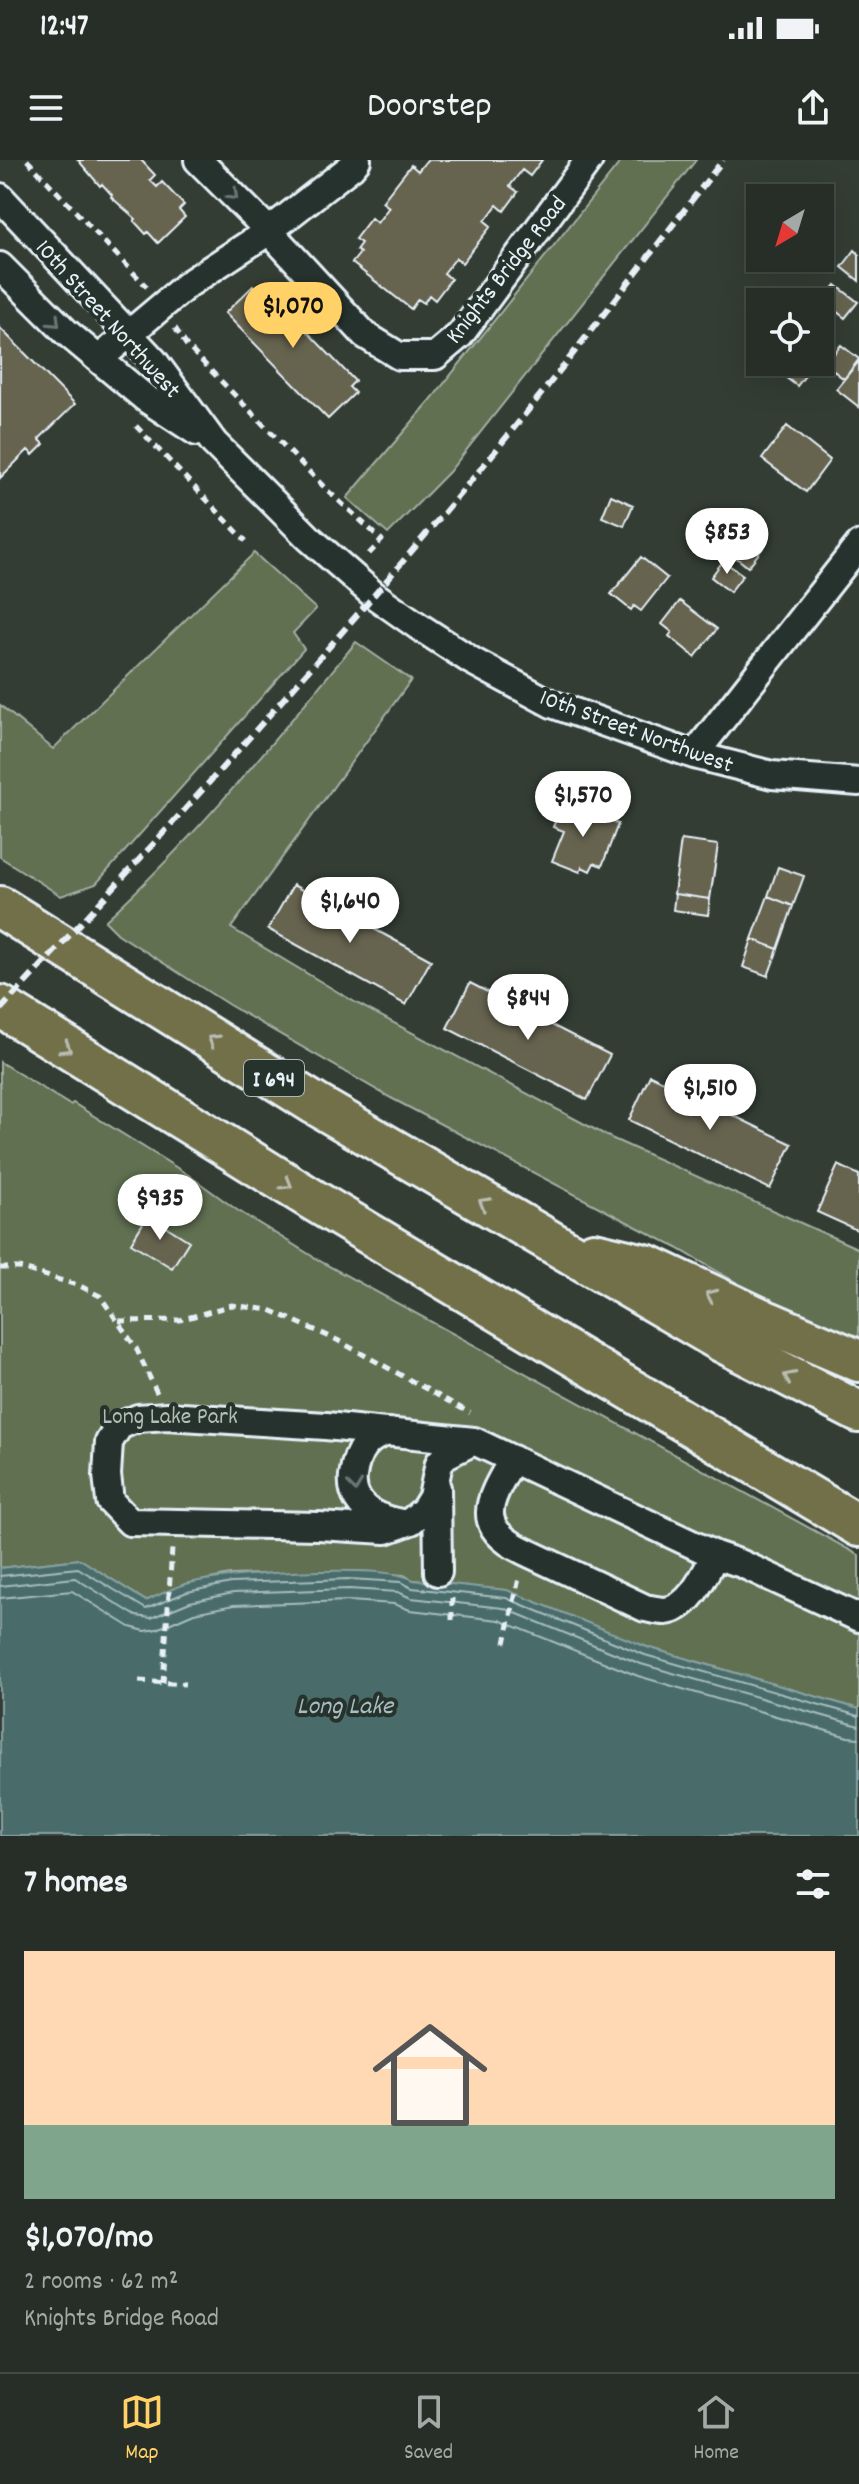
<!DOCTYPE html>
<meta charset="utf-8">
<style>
body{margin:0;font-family:Dekko,sans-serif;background:#323a33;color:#f1f3f6;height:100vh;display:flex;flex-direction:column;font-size:30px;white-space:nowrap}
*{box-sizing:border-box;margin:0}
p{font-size:26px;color:#a4a8a7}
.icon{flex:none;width:44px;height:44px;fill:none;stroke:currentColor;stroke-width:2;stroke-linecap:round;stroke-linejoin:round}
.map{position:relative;height:1676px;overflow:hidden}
.sheet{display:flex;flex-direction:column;background:#262e27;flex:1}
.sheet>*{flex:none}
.needle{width:52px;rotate:218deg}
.tools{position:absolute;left:746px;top:24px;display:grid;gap:16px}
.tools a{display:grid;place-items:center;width:88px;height:88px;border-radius:0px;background:#262e27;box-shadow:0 8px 32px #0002,0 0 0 2px #424a44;font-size:40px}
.price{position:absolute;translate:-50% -68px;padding:0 18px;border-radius:28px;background:#fff;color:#222;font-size:26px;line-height:52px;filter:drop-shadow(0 2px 4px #0008)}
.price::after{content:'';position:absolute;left:50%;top:48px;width:24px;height:18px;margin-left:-12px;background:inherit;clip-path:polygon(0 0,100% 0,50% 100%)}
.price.active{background:#ffd166;color:#111}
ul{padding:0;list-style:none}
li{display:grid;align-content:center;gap:16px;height:424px;padding:0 24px}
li+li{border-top:2px solid #424a44}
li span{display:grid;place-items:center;height:248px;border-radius:0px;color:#555}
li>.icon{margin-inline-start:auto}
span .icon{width:144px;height:144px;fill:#fffc;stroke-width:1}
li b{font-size:34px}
h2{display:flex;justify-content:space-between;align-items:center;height:96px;padding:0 24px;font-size:34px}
.status{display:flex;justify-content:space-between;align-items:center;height:56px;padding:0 40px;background:#262e27;direction:ltr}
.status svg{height:22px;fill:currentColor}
header{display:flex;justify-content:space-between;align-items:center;height:104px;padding:0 24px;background:#262e27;font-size:36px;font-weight:600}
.tab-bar{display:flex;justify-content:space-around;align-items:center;height:112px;border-top:2px solid #424a44;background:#262e27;font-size:22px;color:#a4a8a7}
.tab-bar a{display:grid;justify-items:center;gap:4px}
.tab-bar .active{color:#ffd166}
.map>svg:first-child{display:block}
.green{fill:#606f51;stroke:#a4b0a4;stroke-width:2}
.water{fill:#486c6b;stroke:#88a1a3;stroke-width:2}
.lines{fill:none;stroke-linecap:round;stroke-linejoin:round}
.shore{stroke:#a8bcc0;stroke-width:2}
.building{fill:#66634f;stroke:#e8f1f8;stroke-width:2}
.minor-casing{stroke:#e8f1f8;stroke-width:32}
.highway-casing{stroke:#e8f1f8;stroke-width:46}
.path{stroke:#e8f1f8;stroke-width:5;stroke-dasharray:8 6;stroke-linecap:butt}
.minor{stroke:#26332d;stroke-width:26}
.highway{stroke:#726f4a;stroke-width:40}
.rail{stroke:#e8f1f8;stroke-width:6;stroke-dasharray:12 6;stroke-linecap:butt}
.oneway{stroke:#6a7674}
.oneway2{stroke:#b9bdb2}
.labels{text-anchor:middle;stroke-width:8;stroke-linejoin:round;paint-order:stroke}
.shield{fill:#26332d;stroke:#aeb8bb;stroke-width:2}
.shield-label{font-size:22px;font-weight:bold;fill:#e8f1f8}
.street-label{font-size:24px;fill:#e8f1f8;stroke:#26332d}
.park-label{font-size:24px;fill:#b2bdb5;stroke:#26332d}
.water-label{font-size:26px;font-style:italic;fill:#a8bcc0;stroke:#26332d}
</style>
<div class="status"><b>12:47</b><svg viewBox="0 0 49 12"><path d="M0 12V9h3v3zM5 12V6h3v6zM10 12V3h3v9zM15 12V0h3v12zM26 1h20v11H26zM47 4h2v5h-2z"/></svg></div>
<header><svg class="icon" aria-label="menu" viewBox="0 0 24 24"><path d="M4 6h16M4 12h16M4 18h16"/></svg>Doorstep<svg class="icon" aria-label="share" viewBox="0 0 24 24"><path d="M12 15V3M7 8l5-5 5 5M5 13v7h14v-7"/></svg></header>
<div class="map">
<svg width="859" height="1676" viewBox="0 0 859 1676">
<rect width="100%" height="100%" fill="#333d34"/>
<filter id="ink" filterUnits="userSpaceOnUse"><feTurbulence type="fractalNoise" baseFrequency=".0125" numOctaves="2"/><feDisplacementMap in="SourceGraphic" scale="16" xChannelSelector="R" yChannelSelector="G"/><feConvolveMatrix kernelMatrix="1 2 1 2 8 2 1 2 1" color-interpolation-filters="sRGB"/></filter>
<g filter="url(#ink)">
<path class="green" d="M 622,0 L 696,0 L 449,312 L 388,374 L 347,338 L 430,241 Z
M 254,393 L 316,449 L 293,473 L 304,489 L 96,724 L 61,736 L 0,697 L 0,545 L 53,589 Z
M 356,482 L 411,520 L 231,768 L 358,844 L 611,978 L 859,1089 L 859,1183 L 741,1125 L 677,1088 L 391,938 L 229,845 L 118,774 L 105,761 C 197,676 276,579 356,482 Z
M 0,902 L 70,945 L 73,943 L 190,1016 L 237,1050 L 325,1104 L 859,1395 L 859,1549 L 647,1487 L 589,1465 L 448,1423 L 413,1420 L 404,1415 L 349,1411 L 230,1415 L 185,1424 L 146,1441 L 80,1399 L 0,1408 Z"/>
<path class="water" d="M 80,1399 L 146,1441 C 159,1435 172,1428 186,1424 C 222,1414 385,1402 413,1420 L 507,1430 L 647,1487 L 859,1549 L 859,1676 L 0,1676 L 0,1408 Z"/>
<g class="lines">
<path class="shore" d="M 0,1416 L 78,1408 L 146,1449 L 187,1432 L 231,1423 L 349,1419 L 401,1422 L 412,1428 L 506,1438 L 645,1495 L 859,1556
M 0,1426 L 75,1418 L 136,1456 L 151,1458 L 190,1442 L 233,1433 L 349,1429 L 398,1432 L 411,1438 L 503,1448 L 641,1504 L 859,1566
M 0,1438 L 72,1431 L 130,1467 L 145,1471 L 157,1469 L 194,1453 L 234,1445 L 349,1441 L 394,1444 L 410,1450 L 499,1460 L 638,1516 L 848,1577 L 859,1578"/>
</g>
<path class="building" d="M 78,0 L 141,0 L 155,15 L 150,20 L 157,27 L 162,22 L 184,45 L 179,50 L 185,57 L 158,83 L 148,72 L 146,74 L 134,61 L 136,59 L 111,37 L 112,35 L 102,24 L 100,26 Z
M 427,0 L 542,0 L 530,16 L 522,10 L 510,26 L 518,32 L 504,51 L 497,45 L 485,61 L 491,66 L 462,103 L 456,98 L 444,113 L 451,119 L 435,140 L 429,135 L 424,143 L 418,139 L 411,149 L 352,103 L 360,93 L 356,90 L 361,83 L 355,79 L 371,58 L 377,63 L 389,47 L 382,42 L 411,5 L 418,11 Z
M 855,90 L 859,94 L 859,121 L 842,107 Z
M 836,125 L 858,142 L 845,158 L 823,141 Z
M 253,126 L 262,134 L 267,130 L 355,221 L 349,227 L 355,233 L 328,259 L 225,153 Z
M 0,168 L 75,244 L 39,279 L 44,284 L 33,295 L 28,290 L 0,318 Z
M 841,185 L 859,199 L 844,219 L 825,204 Z
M 859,201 L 859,247 L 836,229 Z
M 782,202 L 804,202 L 811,208 L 797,226 L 776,210 Z
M 787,266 L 830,300 L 806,332 L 762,299 Z
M 611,335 L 633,345 L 624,366 L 602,357 Z
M 742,372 L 763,388 L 748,407 L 728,391 Z
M 641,397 L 667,418 L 641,451 L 634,446 L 631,450 L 611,434 Z
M 723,401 L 743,415 L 730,432 L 711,417 Z
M 680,441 L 717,469 L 695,497 L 669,476 L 672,472 L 662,464 Z
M 562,644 L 597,659 L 599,656 L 618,664 L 602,706 L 594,703 L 590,711 L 582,707 L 580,712 L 552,701 L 564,671 L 553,667 Z
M 681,680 L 718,685 L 710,739 L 674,734 Z
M 778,707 L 804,716 L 793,746 L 768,736 Z
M 293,725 L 431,800 L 406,845 L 268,769 Z
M 675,734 L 710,739 L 708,755 L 673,750 Z
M 768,736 L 793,746 L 778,789 L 752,779 Z
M 752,779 L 778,789 L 768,816 L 743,807 Z
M 470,823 L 610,895 L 587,940 L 447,868 Z
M 650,915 L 792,984 L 770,1029 L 629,960 Z
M 838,1005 L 859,1015 L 859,1071 L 817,1052 Z
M 148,1055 L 189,1081 L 172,1108 L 131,1083 Z"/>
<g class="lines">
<defs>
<path id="minor" d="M 198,0 L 269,71 L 365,175 L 399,196 L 435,196 L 460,175 L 589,0
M 0,37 L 154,201 L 214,283 L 309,378 L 374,435 L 418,466 L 472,501 L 552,544 L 694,595 L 772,615 L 859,622
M 0,106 L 66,172 L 145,238 L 197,272
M 99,199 L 188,124 L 269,71 L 351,7 L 357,0
M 694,595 L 859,385
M 390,1272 C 366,1276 356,1293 353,1316 C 352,1325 353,1332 358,1340 C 367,1355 385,1360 401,1363
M 474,1281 L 446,1295 L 439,1303 L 432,1337 L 424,1350 L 411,1361 L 386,1370 L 318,1366 L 130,1362 L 110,1341 L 107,1315 L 109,1282 L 119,1266 L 138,1258 L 167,1256 L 326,1266 L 474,1281 L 715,1395 L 742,1404 L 859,1458
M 513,1299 C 490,1339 471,1366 524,1391 L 645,1448 C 651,1449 659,1451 665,1451 C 690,1449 705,1414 715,1395
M 437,1328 L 438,1412"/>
<path id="highway" d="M 0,747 L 315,944 L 721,1181 L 859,1252
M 0,846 L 313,1040 L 859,1366
M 594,1093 L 649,1106 L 768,1162 L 859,1201"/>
</defs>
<use href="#minor" class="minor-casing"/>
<use href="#highway" class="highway-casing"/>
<path class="path" d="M 27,0 L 147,127
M 175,168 L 187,186 L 326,329 L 382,380 L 367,396
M 136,266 L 246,381
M 0,1108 L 20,1108 L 80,1126 L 100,1136 L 136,1188 L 157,1233
M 119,1161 L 180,1160 L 232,1145 L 270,1150 L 337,1180 L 470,1253
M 452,1460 L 452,1433
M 505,1483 L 519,1418
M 139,1521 L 185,1524
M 163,1523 L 172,1388"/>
<use href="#minor" class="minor"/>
<use href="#highway" class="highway"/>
<path class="rail" d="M 0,850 C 161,678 318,504 469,323 C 557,217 639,108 723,0"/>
</g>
<defs><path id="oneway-chevron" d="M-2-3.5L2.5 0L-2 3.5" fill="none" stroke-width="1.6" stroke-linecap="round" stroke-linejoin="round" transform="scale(2)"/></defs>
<g class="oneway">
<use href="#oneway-chevron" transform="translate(233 35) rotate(45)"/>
<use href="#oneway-chevron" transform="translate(55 162) rotate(45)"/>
<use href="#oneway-chevron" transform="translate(355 1326) rotate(83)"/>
</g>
<g class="oneway2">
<use href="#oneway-chevron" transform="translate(213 880) rotate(-148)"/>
<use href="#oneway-chevron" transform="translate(66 888) rotate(32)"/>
<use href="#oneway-chevron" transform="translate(287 1024) rotate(31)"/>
<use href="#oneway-chevron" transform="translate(484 1043) rotate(-150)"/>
<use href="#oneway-chevron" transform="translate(711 1135) rotate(-155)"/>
<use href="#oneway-chevron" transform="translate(789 1217) rotate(-153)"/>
</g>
</g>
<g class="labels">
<rect class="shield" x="244" y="900" width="60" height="36" rx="6"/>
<g class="shield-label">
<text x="274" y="926">I 694</text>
</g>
<g class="street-label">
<text transform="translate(505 109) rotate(-52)" y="8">Knights Bridge Road</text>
<text transform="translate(109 158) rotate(48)" y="8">10th Street Northwest</text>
<text transform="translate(637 570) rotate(20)" y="8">10th Street Northwest</text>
</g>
<g class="park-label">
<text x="170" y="1263">Long Lake Park</text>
</g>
<g class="water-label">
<text x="345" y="1553">Long Lake</text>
</g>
</g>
</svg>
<div class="tools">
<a><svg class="needle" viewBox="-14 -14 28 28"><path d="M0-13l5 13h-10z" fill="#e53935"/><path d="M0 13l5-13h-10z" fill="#a4a8a7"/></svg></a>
<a><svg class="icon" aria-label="locate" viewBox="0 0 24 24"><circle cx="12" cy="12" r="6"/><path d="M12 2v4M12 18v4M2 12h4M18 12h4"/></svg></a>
</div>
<b class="price active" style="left:293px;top:190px">$1,070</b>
<b class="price" style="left:727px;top:416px">$853</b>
<b class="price" style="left:583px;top:679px">$1,570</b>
<b class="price" style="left:350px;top:785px">$1,640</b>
<b class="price" style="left:528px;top:882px">$844</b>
<b class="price" style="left:710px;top:972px">$1,510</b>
<b class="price" style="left:160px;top:1082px">$935</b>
</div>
<section class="sheet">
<h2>7 homes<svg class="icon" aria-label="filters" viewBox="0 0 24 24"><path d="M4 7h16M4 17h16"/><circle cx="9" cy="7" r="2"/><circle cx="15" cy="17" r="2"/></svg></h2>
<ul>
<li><span style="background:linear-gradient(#ffd9b3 70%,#7fa58c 0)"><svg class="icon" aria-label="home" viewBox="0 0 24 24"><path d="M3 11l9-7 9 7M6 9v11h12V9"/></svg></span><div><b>$1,070/mo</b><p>2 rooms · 62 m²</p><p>Knights Bridge Road</p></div></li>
</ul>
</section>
<nav class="tab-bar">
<a class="active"><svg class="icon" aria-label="map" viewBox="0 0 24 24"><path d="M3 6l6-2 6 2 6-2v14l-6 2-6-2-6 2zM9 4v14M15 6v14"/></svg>Map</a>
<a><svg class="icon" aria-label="saved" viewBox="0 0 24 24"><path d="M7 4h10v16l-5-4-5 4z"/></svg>Saved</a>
<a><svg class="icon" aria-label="home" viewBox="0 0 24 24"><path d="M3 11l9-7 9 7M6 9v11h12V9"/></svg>Home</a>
</nav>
